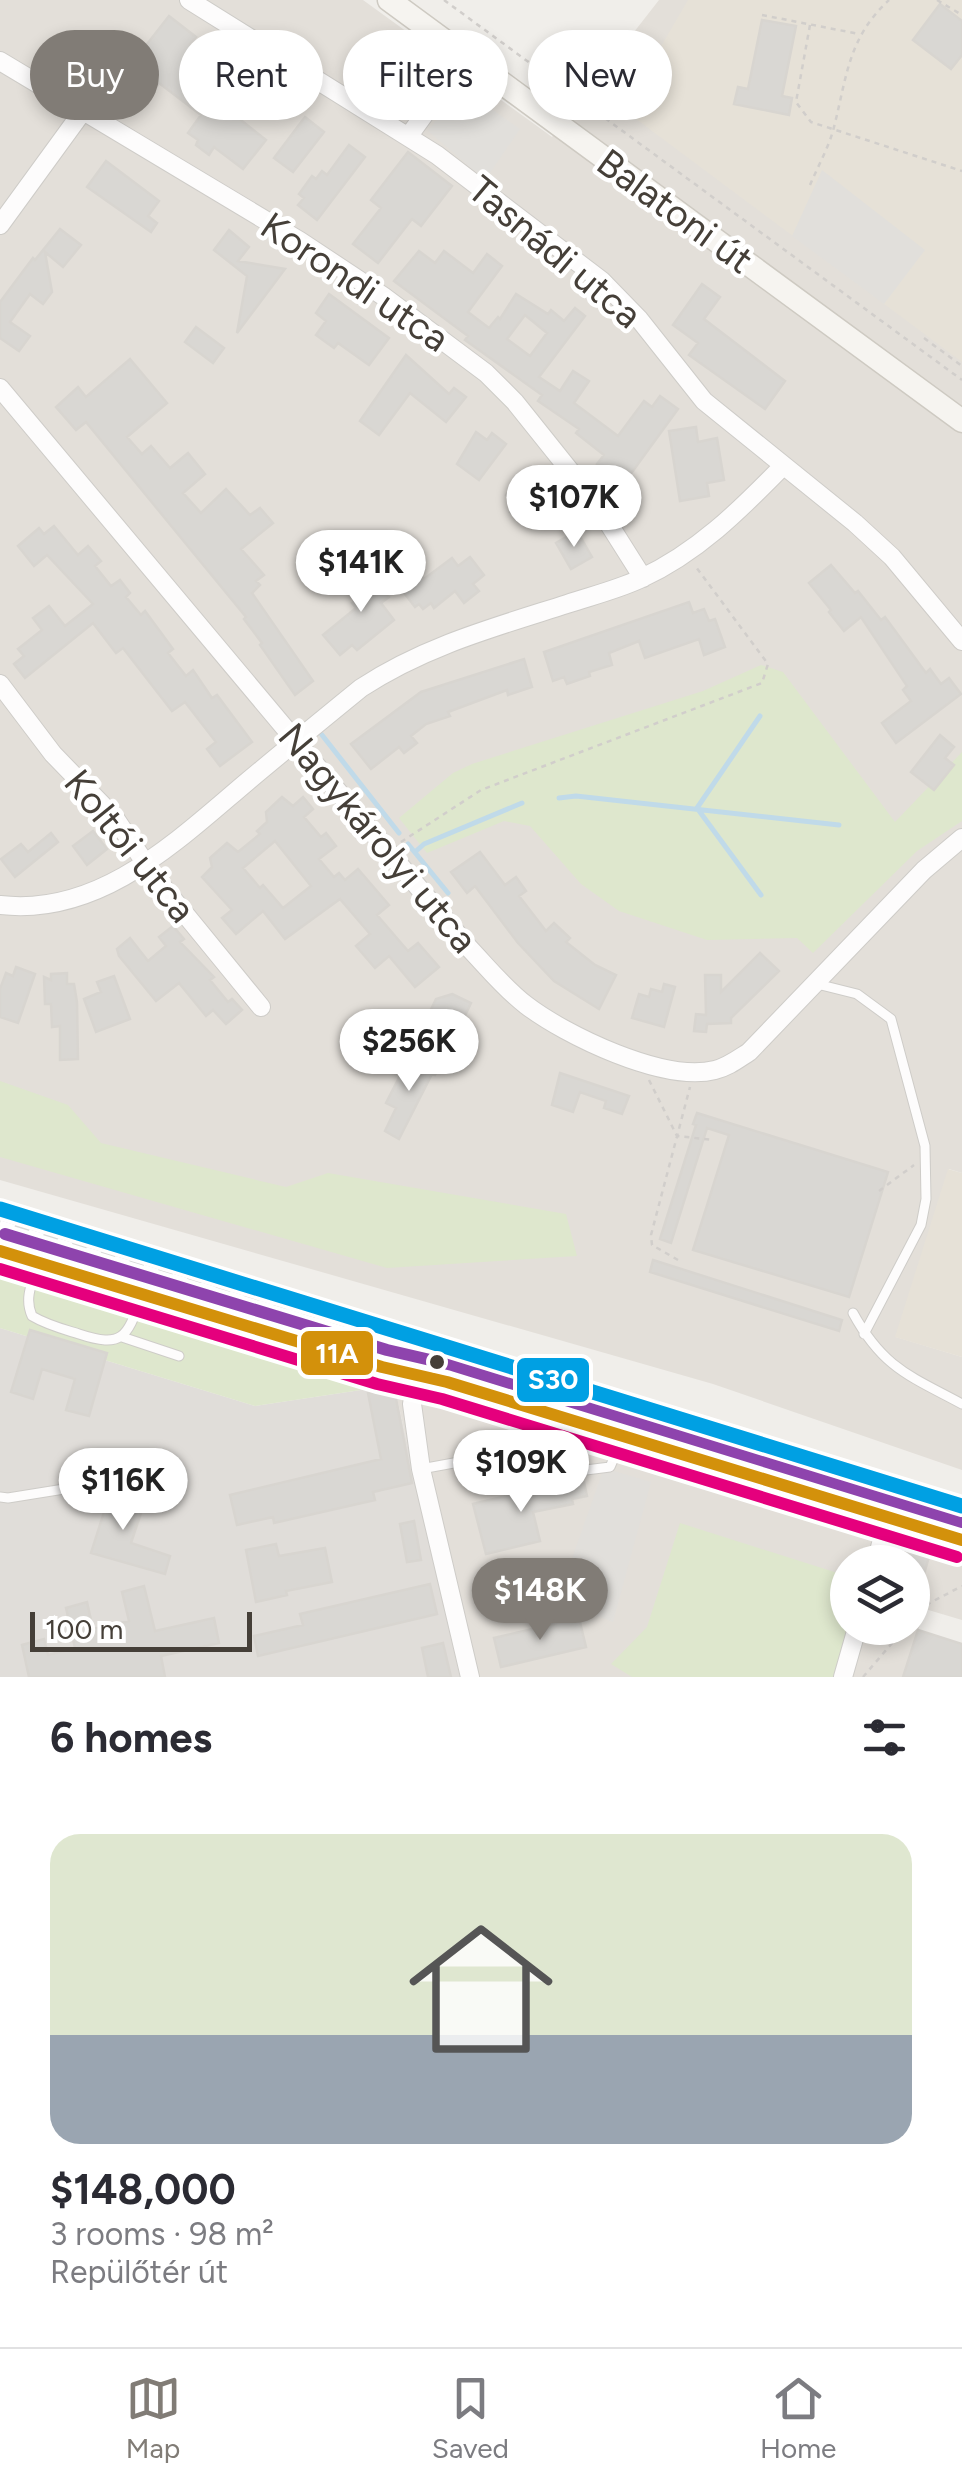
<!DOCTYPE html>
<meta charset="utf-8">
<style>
body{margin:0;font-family:Figtree,sans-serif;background:#f2f2f3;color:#2b2b33;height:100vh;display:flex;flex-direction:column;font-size:38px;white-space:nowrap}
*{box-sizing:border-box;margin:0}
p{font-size:32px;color:#7c7c81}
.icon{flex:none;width:55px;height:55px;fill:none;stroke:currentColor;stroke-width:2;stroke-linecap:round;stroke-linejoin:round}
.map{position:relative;height:1677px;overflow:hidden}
.details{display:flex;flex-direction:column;background:#fff;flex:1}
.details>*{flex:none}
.top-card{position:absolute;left:30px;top:30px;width:902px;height:90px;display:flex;gap:20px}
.fabs{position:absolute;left:830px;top:1545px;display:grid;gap:20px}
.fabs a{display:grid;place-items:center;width:100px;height:100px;border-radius:50%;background:#fff;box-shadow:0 5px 15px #0003;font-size:50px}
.scale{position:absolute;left:30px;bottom:25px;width:222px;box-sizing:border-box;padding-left:10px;border:5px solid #453f38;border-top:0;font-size:28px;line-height:35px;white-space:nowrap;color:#453f38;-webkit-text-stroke:8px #fff;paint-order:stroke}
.price{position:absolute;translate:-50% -85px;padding:0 22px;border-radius:35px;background:#fff;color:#222;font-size:32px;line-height:65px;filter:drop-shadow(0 2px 5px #0008)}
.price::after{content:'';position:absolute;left:50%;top:60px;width:30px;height:22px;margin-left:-15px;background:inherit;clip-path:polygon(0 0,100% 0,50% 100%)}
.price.selected{background:#817c76;color:#fff}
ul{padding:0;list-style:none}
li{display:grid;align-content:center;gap:20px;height:530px;padding:0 50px}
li+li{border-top:2px solid #e1e1e2}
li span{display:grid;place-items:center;height:310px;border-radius:30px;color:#555}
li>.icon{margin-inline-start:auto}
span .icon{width:180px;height:180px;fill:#fffc;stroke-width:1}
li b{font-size:42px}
h2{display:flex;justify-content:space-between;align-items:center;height:120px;padding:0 50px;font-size:42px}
.chip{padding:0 35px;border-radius:45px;background:#fff;box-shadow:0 5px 15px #0003;font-size:35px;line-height:90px}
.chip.selected{background:#817c76;color:#fff}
.tab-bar{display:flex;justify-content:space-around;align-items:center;height:140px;border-top:2px solid #e1e1e2;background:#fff;font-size:28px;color:#7c7c81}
.tab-bar a{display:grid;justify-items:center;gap:5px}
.tab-bar .selected{color:#817c76}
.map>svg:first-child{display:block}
.residential{fill:#e3dfd9;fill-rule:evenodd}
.industrial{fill:#e0ddd9}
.education{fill:#e6e1d7}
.green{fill:#dee7cd}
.parking{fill:#e1dfdb}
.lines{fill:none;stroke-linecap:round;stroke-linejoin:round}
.stream{stroke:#c0dae9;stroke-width:5}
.building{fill:#d9d7d3;stroke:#d8d5d0;stroke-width:2.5;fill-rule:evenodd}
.lane-casing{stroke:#ceccc8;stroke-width:11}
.street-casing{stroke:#ceccc8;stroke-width:20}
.secondary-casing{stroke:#cecac2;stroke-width:25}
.path{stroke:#d1cecb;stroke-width:2.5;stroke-dasharray:5 5;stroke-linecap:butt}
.lane{stroke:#fdfcfc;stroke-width:9}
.street{stroke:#fdfcfc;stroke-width:18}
.secondary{stroke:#f6f4f0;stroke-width:22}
.rail-casing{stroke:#d9d9d8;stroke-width:9}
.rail{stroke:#fff;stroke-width:5;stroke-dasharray:15;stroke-linecap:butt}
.bus-1-casing{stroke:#fff;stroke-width:20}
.bus-2-casing{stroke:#fff;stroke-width:20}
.bus-3-casing{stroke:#fff;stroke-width:20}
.bus-1{stroke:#d3910b;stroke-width:12}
.bus-2{stroke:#e5007d;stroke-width:12}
.bus-3{stroke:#8e44ad;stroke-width:12}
.rail-1-casing{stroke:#fff;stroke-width:22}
.rail-1{stroke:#00a0e3;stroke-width:15}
.bus-dot{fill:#453f38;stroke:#fff;stroke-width:4}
.labels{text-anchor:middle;stroke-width:9;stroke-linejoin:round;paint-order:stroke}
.street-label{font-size:38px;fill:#453f38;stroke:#fff}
.line-badge{stroke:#fff;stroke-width:4}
.badge-label{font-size:28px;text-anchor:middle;font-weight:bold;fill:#fff}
</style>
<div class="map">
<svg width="962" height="1677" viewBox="0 0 962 1677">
<rect width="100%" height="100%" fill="#f0eeea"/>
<path class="residential" d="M 0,0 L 363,0 L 552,137 L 659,0 L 962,0 L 962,1173 L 949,1169 L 896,1337 L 962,1357 L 962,1470 L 713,1384 L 0,1180 Z
M 394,1385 L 962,1556 L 962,1620 L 925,1609 L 903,1677 L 460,1677 ZM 848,1562 L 912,1562 L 912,1628 L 848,1628 Z"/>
<path class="industrial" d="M 0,1328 L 255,1406 L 394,1385 L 460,1677 L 0,1677 Z"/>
<path class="education" d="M 688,0 L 962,0 L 962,362 L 624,110 Z
M 948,1169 L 962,1173 L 962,1357 L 895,1337 Z"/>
<path class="green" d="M 761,665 L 783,672 L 895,822 L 962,752 L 962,821 L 917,851 L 813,953 L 797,938 L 707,940 L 619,911 L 581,884 L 530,826 L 504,821 L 427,853 L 399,818 L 453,773 L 472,764 L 703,691 Z
M 0,1081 L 68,1105 L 101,1143 L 286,1187 L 328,1173 L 566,1214 L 577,1256 L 387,1268 L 0,1157 Z
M 0,1231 L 749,1462 L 838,1480 L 962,1518 L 962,1556 L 394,1385 L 255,1406 L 0,1328 Z
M 680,1523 L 847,1576 L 847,1627 L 834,1677 L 632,1677 L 611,1664 L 647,1627 Z"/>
<path class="parking" d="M 393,37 L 443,75 L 410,121 L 360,84 Z
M 462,88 L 520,129 L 485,180 L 428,131 Z
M 822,170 L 925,250 L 884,304 L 792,236 Z
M 604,1468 L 651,1482 L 613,1622 L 557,1601 Z"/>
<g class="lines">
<path class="stream" d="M 322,735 L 399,833
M 559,798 L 576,796 L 839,825
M 697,808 L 760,716
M 697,808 L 761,895
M 408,844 L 448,893
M 415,852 L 424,844 L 522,803"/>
</g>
<path class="building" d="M 940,4 L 962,21 L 962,55 L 951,69 L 913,40 Z
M 169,16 L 196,37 L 190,44 L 220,68 L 200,93 L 221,108 L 245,72 L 260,83 L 237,117 L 266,140 L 243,169 L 214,147 L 209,155 L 196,145 L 198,140 L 188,133 L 201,115 L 159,83 L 153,92 L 126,71 Z
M 762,20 L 796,26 L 782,96 L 792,98 L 789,115 L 734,104 L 738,87 L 748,89 Z
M 305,117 L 324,132 L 293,172 L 274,158 Z
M 349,145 L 365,157 L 317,220 L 298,205 L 304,198 L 299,194 L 312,176 L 316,179 L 322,171 L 327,175 Z
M 408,152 L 452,186 L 421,226 L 412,219 L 378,263 L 353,244 L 381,208 L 371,200 Z
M 106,161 L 159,201 L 148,216 L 157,223 L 151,232 L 87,187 Z
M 60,229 L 81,245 L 63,267 L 45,252 L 52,292 L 43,304 L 30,294 L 10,322 L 30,336 L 19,351 L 0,338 L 0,302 L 33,258 L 35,260 Z
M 229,230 L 249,247 L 238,261 L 285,269 L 237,333 L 247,276 L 214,250 Z
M 419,251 L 435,263 L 444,251 L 473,273 L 487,254 L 502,266 L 468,312 L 489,328 L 498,317 L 500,319 L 516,294 L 548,314 L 551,310 L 564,321 L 575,308 L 585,316 L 539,377 L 560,391 L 573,371 L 589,381 L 574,403 L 618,436 L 644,401 L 652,407 L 660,396 L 678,409 L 627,479 L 615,470 L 612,474 L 597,464 L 604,455 L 576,433 L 579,429 L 538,401 L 542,395 L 465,340 L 468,336 L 394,281 ZM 525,315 L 547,333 L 530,356 L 507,339 Z
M 702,284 L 720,297 L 704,319 L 785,381 L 765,409 L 689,355 L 698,343 L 673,325 Z
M 329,294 L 389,338 L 369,365 L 338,343 L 334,348 L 316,335 L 326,321 L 316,313 Z
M 196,327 L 224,348 L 213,363 L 185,342 Z
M 406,355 L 449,394 L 454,388 L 466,397 L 446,422 L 410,393 L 379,435 L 360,421 Z
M 130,359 L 167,403 L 127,437 L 142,454 L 151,446 L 170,468 L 188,453 L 205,474 L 183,493 L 201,513 L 226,489 L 250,515 L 260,508 L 273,523 L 241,549 L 264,575 L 256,581 L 260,585 L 252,593 L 313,681 L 295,695 L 260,645 L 262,643 L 244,619 L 246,617 L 86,422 L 76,430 L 56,407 L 78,387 L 86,397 Z
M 696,427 L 698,442 L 717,438 L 724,480 L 707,483 L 709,496 L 680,501 L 669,431 Z
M 476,432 L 487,440 L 492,433 L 506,444 L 479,480 L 457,464 Z
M 516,482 L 527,491 L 532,485 L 541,493 L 521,520 L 510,512 L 516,503 L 506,495 Z
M 54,526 L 78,555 L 88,546 L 101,561 L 95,566 L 111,586 L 120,580 L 130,593 L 126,597 L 141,615 L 145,611 L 173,649 L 168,653 L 186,676 L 193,670 L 212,698 L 217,695 L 252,742 L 220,766 L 207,749 L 216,742 L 185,702 L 172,711 L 123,648 L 116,653 L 93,623 L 25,678 L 14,664 L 24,656 L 18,649 L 42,630 L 33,618 L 49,606 L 65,626 L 93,604 L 47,555 L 34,566 L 18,546 L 39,528 L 44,534 Z
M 577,531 L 592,557 L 571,569 L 556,543 Z
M 470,557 L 484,575 L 473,584 L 479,591 L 464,603 L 455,591 L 434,608 L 431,603 L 423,609 L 419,604 L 415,607 L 398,585 L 417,570 L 424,579 L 452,558 L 458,566 Z
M 831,565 L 855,593 L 858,591 L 881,620 L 885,617 L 926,673 L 930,669 L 941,684 L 949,678 L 961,694 L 896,743 L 882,723 L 911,701 L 903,690 L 907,686 L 861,617 L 844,631 L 829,612 L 831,610 L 809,583 Z
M 364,566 L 389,597 L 381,603 L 394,620 L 357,650 L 352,645 L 340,655 L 323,635 L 356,608 L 352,603 L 361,597 L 346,580 Z
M 689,602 L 693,613 L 704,609 L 709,621 L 715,619 L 725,647 L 704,655 L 699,639 L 645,658 L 639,641 L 609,653 L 612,665 L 589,672 L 590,676 L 567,684 L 564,677 L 553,681 L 544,652 Z
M 524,659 L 532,687 L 508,695 L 507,690 L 448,712 L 450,716 L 426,724 L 411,736 L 417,743 L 404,753 L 399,747 L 371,769 L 351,744 L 421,692 Z
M 940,735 L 954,747 L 945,758 L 954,765 L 934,790 L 911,772 Z
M 282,797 L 293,806 L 303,797 L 313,809 L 304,817 L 321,837 L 326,833 L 336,846 L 319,859 L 334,877 L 339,873 L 345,880 L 358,869 L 389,905 L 377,915 L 408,951 L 418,943 L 439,967 L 415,987 L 389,956 L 375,968 L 356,946 L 370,934 L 340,899 L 285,939 L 263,911 L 236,934 L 222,918 L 232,910 L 202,877 L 212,867 L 210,858 L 227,843 L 238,852 L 260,834 L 257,831 L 267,822 L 266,812 ZM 275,841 L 311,886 L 283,908 L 263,885 L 260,888 L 243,868 Z
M 93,831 L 107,849 L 87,865 L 73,846 Z
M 51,833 L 58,842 L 15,877 L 1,859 L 21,844 L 28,852 Z
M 480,852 L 505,885 L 516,877 L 526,891 L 519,896 L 546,931 L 554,923 L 570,938 L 566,942 L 595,965 L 616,975 L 599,1009 L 554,981 L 518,943 L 475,886 L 467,893 L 451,872 Z
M 173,926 L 184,939 L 180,942 L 214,977 L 210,980 L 228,1002 L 232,999 L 242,1010 L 226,1024 L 213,1010 L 206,1016 L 179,983 L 156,1001 L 119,956 L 117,949 L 130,938 L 148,961 L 166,946 L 159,937 Z
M 760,953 L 779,971 L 731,1018 L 731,1023 L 707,1024 L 706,1032 L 694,1031 L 696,1014 L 706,1015 L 705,975 L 721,975 L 721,992 Z
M 16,967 L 35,974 L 18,1023 L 0,1017 L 0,989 L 6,973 L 13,976 Z
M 67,973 L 67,984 L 74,984 L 77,1002 L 78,1059 L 60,1060 L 60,1026 L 52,1027 L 51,1004 L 45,1004 L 44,977 L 51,980 L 51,974 Z
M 114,976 L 130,1019 L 96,1032 L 84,999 L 101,992 L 97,982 Z
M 664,984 L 675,987 L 664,1027 L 632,1018 L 639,994 L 649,997 L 651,989 L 662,992 Z
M 452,994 L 471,1003 L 454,1038 L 442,1039 L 430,1033 L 425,1022 L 436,999 Z
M 424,1054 L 441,1064 L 435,1075 L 432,1074 L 399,1139 L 385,1131 L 396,1108 L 386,1103 L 404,1068 L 414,1073 Z
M 560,1073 L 629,1096 L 622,1114 L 604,1108 L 606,1101 L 580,1092 L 573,1112 L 552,1105 Z
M 697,1113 L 888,1172 L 849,1297 L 693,1250 L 729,1135 L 707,1128 L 671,1243 L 660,1239 L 696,1125 L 693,1124 Z
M 653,1260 L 842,1320 L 839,1331 L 650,1272 Z
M 30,1330 L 107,1353 L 89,1416 L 66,1410 L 75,1379 L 42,1369 L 33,1399 L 11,1392 Z
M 394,1388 L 412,1483 L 373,1492 L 375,1500 L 274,1523 L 273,1517 L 237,1525 L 230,1495 L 381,1459 L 368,1393 Z
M 568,1481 L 569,1484 L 584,1482 L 587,1496 L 572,1499 L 573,1504 L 533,1512 L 540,1541 L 486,1554 L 473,1504 Z
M 92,1487 L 144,1504 L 131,1543 L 170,1556 L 165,1574 L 91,1553 L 105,1509 L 86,1503 Z
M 414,1521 L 421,1560 L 407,1562 L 400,1524 Z
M 896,1536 L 932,1546 L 924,1574 L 912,1570 L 912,1562 L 891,1562 Z
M 276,1544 L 279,1556 L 325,1548 L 332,1582 L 286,1591 L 287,1595 L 256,1602 L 246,1550 Z
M 430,1584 L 437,1614 L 258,1656 L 254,1636 L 303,1625 L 300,1614 Z
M 144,1586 L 155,1631 L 214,1618 L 219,1643 L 161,1656 L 165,1677 L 29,1677 L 22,1645 L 44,1639 L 48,1655 L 75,1648 L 66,1608 L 87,1602 L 93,1629 L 129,1621 L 122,1592 Z
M 579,1618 L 586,1647 L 501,1667 L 494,1638 Z
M 918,1630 L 962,1644 L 962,1677 L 903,1677 Z
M 443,1643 L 451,1677 L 428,1677 L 422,1648 Z"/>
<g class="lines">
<defs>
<path id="lane" d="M 817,984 L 857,994 L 891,1019 L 925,1146 L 926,1199 L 921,1225 L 864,1334
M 38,1266 C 32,1283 24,1298 32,1316 C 47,1325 63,1329 79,1334 C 124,1349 127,1336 142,1296
M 853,1313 C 883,1368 910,1376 962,1404
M 122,1337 L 179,1356
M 421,1469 L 546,1446 L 573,1451 L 586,1470 L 610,1467 L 622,1440
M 0,1497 L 8,1498 L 64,1489"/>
<path id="street" d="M 189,0 L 437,155 L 602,281 L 639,319 L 704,401 L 855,523 L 892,557 L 962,641
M 0,61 L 300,241 L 383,296 L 486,373 L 515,402 L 595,502 L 643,578
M 408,137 L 466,57
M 0,225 L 83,111
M 0,388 L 470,949 C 488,968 505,989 526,1005 C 565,1035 664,1083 715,1070 C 728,1067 738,1059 749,1052 L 924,870 L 962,838
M 0,684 L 53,754 L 115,818 L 154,876 L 261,1007
M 0,905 C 100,917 178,840 248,781 C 285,750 323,719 361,688 C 425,646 495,627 567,604 C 591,596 616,590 640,579 C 697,553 740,510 783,466
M 418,1375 L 412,1404 L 421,1469 L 470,1677
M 876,1562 L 888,1518
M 843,1677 L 857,1628"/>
<path id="secondary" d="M 389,0 L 962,421
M 0,1251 L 382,1367 L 447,1382 L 962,1540"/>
</defs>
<use href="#lane" class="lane-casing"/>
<use href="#street" class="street-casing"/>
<use href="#secondary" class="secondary-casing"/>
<path class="path" d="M 444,0 L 962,380
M 937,0 L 962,15
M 762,15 L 859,34
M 810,25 L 796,102 L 811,122 L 962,171
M 810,185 C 818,166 829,147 834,127 C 847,76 848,38 889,0
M 924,338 L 962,366
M 401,842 L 481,790 L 762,683 L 768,664 L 696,567
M 649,1080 L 677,1136 L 714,1140
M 879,1191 L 914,1165
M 678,1260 L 652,1245 L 651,1235 L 690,1087
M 912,1619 L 924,1606 L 962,1586
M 863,1677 L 905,1628"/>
<use href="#lane" class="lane"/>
<use href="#street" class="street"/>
<use href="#secondary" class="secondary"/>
<defs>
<path id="rail" d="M 0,1223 L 710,1442 L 843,1470"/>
</defs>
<use href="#rail" class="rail-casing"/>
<use href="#rail" class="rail"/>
<defs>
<path id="bus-1" d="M 0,1251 L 382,1367 L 447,1382 L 962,1540"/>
<path id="bus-2" d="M 0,1269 L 377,1384 L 442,1399 L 957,1557"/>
<path id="bus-3" d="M 5,1234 L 387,1350 L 452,1365 L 962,1522"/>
</defs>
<use href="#bus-1" class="bus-1-casing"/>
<use href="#bus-2" class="bus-2-casing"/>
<use href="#bus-3" class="bus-3-casing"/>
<use href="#bus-1" class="bus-1"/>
<use href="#bus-2" class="bus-2"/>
<use href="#bus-3" class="bus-3"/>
<defs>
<path id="rail-1" d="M 0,1209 L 962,1506"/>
</defs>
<use href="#rail-1" class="rail-1-casing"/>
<use href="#rail-1" class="rail-1"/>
</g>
<circle class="bus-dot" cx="437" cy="1362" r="9"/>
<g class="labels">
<g class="street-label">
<text transform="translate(675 211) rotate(36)" y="13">Balatoni út</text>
<text transform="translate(555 252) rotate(40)" y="13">Tasnádi utca</text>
<text transform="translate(355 282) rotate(34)" y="13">Korondi utca</text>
<text transform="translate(378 838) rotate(50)" y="13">Nagykárolyi utca</text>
<text transform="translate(130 846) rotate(51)" y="13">Koltói utca</text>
</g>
</g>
<g class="line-badge">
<rect x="299" y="1329" width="76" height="48" rx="10" fill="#d3910b"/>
<rect x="515" y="1356" width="76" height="48" rx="10" fill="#00a0e3"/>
</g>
<g class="badge-label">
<text x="337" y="1363">11A</text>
<text x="553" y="1389">S30</text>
</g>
</svg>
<div class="fabs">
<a><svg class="icon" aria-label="layers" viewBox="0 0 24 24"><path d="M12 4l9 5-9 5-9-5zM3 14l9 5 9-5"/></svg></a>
</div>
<div class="scale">100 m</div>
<b class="price" style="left:574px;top:550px">$107K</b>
<b class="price" style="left:361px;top:615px">$141K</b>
<b class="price" style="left:409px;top:1094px">$256K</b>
<b class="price" style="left:521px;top:1515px">$109K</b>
<b class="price" style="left:123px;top:1533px">$116K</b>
<b class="price selected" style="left:540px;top:1643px">$148K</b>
<div class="top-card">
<a class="chip selected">Buy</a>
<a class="chip">Rent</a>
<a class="chip">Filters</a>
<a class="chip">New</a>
</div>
</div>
<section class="details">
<h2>6 homes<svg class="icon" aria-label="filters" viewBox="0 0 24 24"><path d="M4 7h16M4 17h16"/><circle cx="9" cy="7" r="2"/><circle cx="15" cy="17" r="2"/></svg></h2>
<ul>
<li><span style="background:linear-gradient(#dfe7d0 65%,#9aa5b1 0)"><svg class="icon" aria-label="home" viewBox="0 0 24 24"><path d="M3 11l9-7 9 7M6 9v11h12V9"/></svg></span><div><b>$148,000</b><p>3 rooms · 98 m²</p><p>Repülőtér út</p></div></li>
</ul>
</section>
<nav class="tab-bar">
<a class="selected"><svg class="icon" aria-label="map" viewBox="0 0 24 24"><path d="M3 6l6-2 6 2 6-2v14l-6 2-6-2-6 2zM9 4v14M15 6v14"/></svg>Map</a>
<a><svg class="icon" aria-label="saved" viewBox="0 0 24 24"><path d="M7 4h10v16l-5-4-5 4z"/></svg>Saved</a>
<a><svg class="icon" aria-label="home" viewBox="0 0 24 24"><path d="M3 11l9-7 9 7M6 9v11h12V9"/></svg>Home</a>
</nav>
